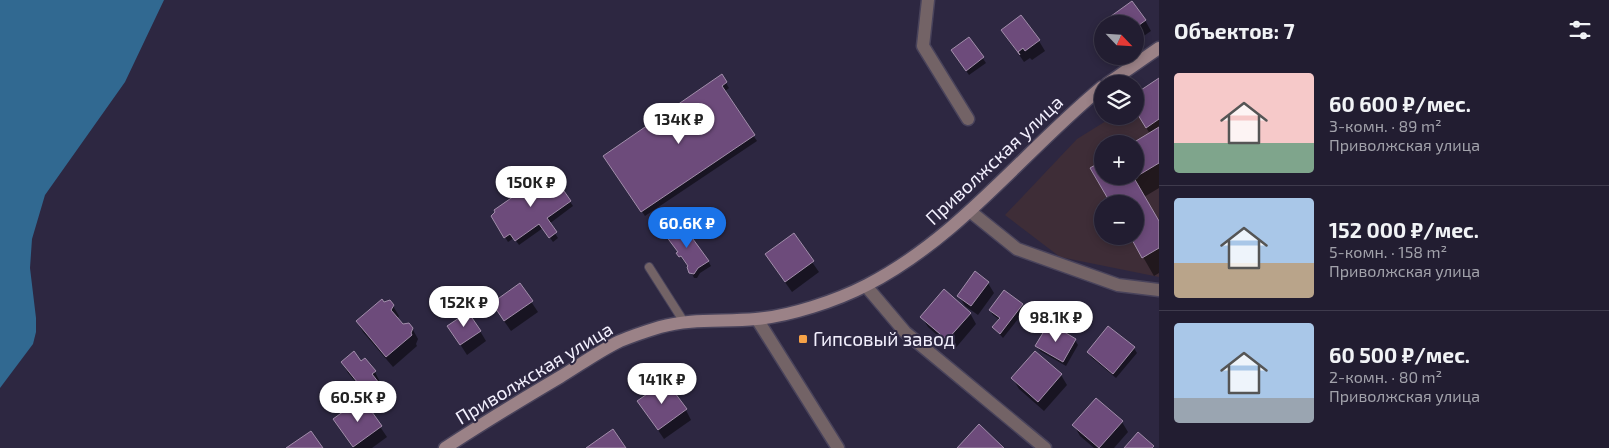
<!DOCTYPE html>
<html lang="ru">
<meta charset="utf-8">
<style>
body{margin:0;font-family:"Exo 2",sans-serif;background:#2e2a3d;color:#f1f3f6;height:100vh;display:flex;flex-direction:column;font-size:19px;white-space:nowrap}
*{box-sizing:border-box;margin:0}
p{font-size:16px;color:#a2a2ab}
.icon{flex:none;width:28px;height:28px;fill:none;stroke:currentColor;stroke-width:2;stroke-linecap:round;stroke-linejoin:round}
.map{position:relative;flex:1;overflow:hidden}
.sheet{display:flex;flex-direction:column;background:#221d31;width:450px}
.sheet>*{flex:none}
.needle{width:32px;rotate:115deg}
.tools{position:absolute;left:1094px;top:15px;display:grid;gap:10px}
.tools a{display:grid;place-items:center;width:50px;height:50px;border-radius:50%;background:#221d31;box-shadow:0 2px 8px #0003,0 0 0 1px #3f3b4d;font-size:25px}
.price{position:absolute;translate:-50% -42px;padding:0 11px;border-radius:18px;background:#fff;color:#222;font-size:16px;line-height:32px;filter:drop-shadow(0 1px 2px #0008)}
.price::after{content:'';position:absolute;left:50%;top:30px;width:15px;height:11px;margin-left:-8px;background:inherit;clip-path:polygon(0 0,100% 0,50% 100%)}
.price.active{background:#1a73e8;color:#fff}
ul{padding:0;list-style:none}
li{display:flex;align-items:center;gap:15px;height:125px;padding:0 15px}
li+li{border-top:1px solid #3f3b4d}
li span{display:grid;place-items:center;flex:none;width:140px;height:100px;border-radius:5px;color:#555}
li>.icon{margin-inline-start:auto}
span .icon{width:60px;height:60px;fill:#fffc;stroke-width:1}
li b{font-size:21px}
h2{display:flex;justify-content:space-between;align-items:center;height:60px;padding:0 15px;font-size:21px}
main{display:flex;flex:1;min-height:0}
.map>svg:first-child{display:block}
.industrial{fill:#3e2d37;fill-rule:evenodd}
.water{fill:#316991}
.shadow{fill:#0007}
.building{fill:#6d4b7b;stroke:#a28eab}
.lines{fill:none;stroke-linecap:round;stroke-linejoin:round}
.service-casing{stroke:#49435b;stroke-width:10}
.minor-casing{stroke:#49435b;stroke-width:15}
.secondary-casing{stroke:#49435b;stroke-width:15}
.service{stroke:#736366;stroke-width:8}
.minor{stroke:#736366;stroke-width:12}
.secondary{stroke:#9b8287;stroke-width:12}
.poi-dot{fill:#f6a247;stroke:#2d2741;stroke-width:2}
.labels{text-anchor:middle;stroke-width:4;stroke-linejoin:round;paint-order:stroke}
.street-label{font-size:19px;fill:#f3f0fe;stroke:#2d2741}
.poi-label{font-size:19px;fill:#f3f0fe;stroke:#2d2741;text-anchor:start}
</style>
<main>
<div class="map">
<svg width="1159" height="448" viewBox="0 0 1159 448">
<rect width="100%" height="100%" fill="#2d2741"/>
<path class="industrial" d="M 1159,88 L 1159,277 L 1060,257 L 1005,215 L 1077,139 L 1114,116 L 1135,116 L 1135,103 ZM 1102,144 L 1135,144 L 1135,176 L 1102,176 ZM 1102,204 L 1135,204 L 1135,236 L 1102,236 Z"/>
<path class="water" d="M 0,0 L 164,0 L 125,82 L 45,195 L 32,239 L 30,268 L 36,318 L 36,332 L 33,344 L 0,388 Z"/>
<path class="shadow" d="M 1145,20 L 1151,31 L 1135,42 L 1135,24 Z
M 1002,30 L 1039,41 L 1045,51 L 1032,60 L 1030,58 L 1024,62 Z
M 969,38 L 986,63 L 969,75 L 955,55 Z
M 721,75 L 729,88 L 724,92 L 757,141 L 645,216 L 608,162 Z
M 1159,80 L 1159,188 L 1144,197 L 1159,223 L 1159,273 L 1154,276 L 1131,236 L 1135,236 L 1135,204 L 1091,169 L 1102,162 L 1102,176 L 1135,176 L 1150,134 L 1135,109 L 1135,95 Z
M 550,172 L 573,206 L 549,224 L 558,238 L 553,242 L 543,228 L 519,245 L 514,238 L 508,242 L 492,216 Z
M 793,235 L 819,272 L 792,292 L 772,264 Z
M 678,254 L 708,261 L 711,266 L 700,273 L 697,278 L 694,278 L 689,267 Z
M 988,283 L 994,293 L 978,315 L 965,306 L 959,296 Z
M 520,285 L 538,312 L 511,331 L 499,314 Z
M 1004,291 L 1022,305 L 1025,310 L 1003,338 L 993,327 L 1000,320 L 993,315 L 990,310 Z
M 383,303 L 393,306 L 399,316 L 397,319 L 403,326 L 412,328 L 418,339 L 416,344 L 417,346 L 393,367 L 363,332 L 357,321 Z
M 970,313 L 976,324 L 954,350 L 928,327 L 922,317 Z
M 449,327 L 480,331 L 486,341 L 467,355 Z
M 1075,340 L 1078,345 L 1066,366 L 1040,351 L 1037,346 Z
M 1134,348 L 1137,353 L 1116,378 L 1091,357 L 1088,352 Z
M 342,362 L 361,363 L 375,372 L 380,382 L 378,384 L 384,394 L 373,403 L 348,373 Z
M 1061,375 L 1067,385 L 1044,411 L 1019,389 L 1013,379 Z
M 362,400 L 387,437 L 372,448 L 353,448 L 334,419 Z
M 639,402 L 686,410 L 691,420 L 664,439 Z
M 1122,422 L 1128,432 L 1114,448 L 1094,448 L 1080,436 L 1074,425 Z"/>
<path class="building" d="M 1132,1 L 1146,20 L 1135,28 L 1135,24 L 1110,24 L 1107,19 Z
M 1021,15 L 1040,40 L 1025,51 L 1023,48 L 1018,52 L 1020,55 L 1001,30 Z
M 969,37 L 984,57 L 966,71 L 951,50 Z
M 722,74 L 727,82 L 722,86 L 755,135 L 641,212 L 603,156 Z
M 1159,78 L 1159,119 L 1146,128 L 1135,110 L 1135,94 Z
M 1159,127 L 1159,163 L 1134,178 L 1159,221 L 1159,248 L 1142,258 L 1130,236 L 1135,236 L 1135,204 L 1111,204 L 1090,168 L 1102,161 L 1102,176 L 1135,176 L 1135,144 L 1131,144 Z
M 550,171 L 571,201 L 547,218 L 557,232 L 549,238 L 539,224 L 515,241 L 510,234 L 504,238 L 491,216 L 495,212 L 494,210 Z
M 682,224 L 709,261 L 698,268 L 694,274 L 689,273 L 687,267 L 688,266 L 681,256 L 679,257 L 676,253 L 678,252 L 666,236 Z
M 794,233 L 814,261 L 785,282 L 765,254 Z
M 975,271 L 989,282 L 971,306 L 957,296 Z
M 520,283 L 533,301 L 504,321 L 492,303 Z
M 944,289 L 971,313 L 947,340 L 920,317 Z
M 1004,290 L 1023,304 L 1000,334 L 992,327 L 1000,318 L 989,310 Z
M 382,299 L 384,302 L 390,300 L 394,305 L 391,310 L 403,324 L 409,323 L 413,328 L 411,333 L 412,335 L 386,357 L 356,321 Z
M 468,312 L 481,331 L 460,345 L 447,326 Z
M 1049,323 L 1076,339 L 1063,362 L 1035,346 Z
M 1108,326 L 1135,347 L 1113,374 L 1087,352 Z
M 354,351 L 361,361 L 365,358 L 376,371 L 372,374 L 379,383 L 366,393 L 341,362 Z
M 1035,351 L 1062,374 L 1038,402 L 1011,378 Z
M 666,381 L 687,409 L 658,430 L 637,401 Z
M 362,398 L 382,426 L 353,447 L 333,419 Z
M 1096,398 L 1123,421 L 1099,448 L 1072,425 Z
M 979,424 L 1004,448 L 957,448 Z
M 613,429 L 626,448 L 586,448 Z
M 311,431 L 323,448 L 286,448 Z
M 1138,432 L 1154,446 L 1152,448 L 1124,448 Z"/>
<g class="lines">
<defs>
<path id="service" d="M 649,267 L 684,322"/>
<path id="minor" d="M 928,0 L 923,46 L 968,119
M 971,212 L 1017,249 L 1118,285 L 1159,290
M 866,286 L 905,332 L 1045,448
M 757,319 L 838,448"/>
<path id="secondary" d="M 1107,84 L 1159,48
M 445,448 C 483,423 521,400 560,377 C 580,365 599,351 620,341 C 632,336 647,331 660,327 C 691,318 724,322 756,319 C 790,316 836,301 867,285 C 960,237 1022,153 1102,87"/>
</defs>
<use href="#service" class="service-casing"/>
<use href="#minor" class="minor-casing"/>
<use href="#secondary" class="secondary-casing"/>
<use href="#service" class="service"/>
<use href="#minor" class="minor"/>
<use href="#secondary" class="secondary"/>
</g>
<rect class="poi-dot" x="798" y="334" width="10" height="10" rx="2.5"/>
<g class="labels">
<g class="street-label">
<text transform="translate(994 160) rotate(-43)" y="7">Приволжская улица</text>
<text transform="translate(534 373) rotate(-31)" y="7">Приволжская улица</text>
</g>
<g class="poi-label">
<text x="813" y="346">Гипсовый завод</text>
</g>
</g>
</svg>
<div class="tools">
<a><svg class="needle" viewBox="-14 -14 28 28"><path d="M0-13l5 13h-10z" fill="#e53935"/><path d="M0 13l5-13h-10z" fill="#a2a2ab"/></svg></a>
<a><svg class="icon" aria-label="layers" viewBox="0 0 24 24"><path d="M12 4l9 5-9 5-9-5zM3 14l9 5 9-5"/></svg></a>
<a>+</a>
<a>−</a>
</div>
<b class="price" style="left:679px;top:145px">134K ₽</b>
<b class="price" style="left:531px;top:208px">150K ₽</b>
<b class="price active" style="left:687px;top:249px">60.6K ₽</b>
<b class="price" style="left:464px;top:328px">152K ₽</b>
<b class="price" style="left:1056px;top:343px">98.1K ₽</b>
<b class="price" style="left:662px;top:405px">141K ₽</b>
<b class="price" style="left:358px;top:423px">60.5K ₽</b>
</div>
<section class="sheet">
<h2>Объектов: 7<svg class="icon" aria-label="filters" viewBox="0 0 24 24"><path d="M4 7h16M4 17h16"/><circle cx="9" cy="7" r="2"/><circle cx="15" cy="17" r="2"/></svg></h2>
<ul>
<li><span style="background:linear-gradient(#f6c9c9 70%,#7fa58c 0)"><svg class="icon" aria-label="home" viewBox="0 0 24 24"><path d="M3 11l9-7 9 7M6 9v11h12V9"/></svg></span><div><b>60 600 ₽/мес.</b><p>3-комн. · 89 m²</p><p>Приволжская улица</p></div></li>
<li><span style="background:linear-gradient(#a9c7e8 65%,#b9a48a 0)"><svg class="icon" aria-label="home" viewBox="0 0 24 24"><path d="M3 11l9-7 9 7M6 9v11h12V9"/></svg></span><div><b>152 000 ₽/мес.</b><p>5-комн. · 158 m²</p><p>Приволжская улица</p></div></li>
<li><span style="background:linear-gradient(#a9c7e8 75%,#9aa5b1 0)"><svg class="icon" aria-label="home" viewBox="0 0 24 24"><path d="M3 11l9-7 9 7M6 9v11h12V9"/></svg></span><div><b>60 500 ₽/мес.</b><p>2-комн. · 80 m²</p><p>Приволжская улица</p></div></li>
</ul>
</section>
</main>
